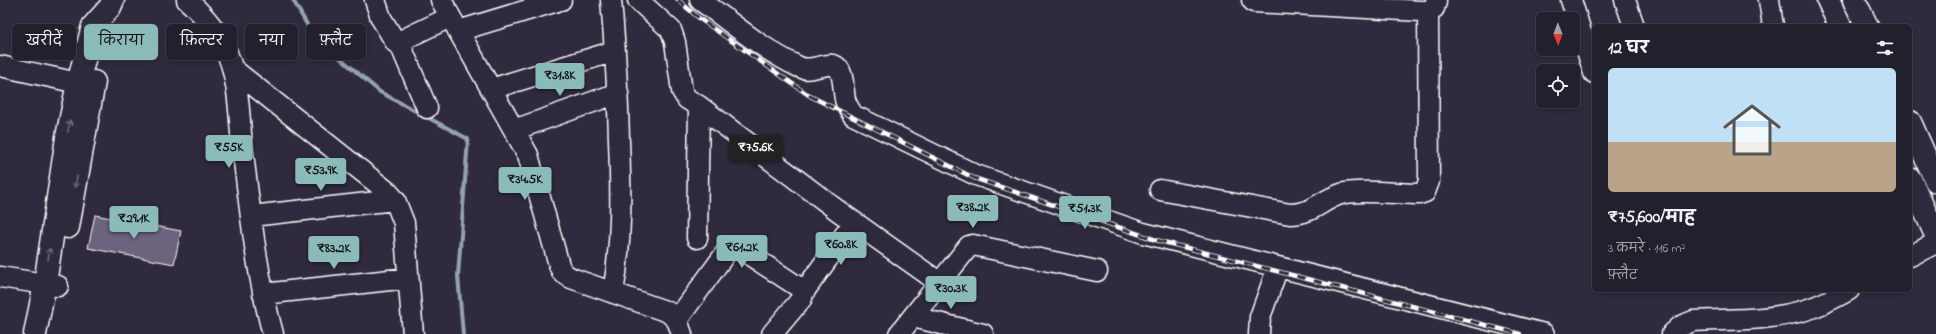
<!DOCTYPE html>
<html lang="hi">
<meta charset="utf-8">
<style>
body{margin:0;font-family:"Indie Flower","Playpen Sans Deva",sans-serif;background:#2b2836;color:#f1f3f6;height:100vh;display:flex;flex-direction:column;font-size:15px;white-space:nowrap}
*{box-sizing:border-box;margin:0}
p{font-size:13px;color:#a3a3aa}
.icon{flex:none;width:22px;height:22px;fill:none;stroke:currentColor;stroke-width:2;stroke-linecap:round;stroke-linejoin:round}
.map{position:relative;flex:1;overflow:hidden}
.drawer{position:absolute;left:1592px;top:24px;width:320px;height:268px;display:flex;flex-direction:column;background:#23202e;border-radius:6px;box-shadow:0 2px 6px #0003,0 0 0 1px #403e4a}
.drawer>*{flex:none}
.top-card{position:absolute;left:12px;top:24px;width:380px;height:36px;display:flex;gap:8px}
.needle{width:26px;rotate:179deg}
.buttons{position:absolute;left:1536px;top:12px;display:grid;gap:8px}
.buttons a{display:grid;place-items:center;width:44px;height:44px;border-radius:6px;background:#23202e;box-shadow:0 2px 6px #0003,0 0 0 1px #403e4a;font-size:20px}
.price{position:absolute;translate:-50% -34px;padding:0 9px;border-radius:4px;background:#8bbbb9;color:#111;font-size:13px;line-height:26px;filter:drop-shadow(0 1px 2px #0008)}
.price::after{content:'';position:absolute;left:50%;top:24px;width:12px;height:9px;margin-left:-6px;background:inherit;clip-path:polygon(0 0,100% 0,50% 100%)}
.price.current{background:#222;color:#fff}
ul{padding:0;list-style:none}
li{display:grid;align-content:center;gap:8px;height:212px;padding:0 16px}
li+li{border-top:1px solid #403e4a}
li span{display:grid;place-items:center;height:124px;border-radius:6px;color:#555}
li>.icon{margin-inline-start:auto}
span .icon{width:72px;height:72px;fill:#fffc;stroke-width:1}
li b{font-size:17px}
h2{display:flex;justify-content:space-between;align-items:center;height:48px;padding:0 16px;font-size:17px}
.tag{padding:0 14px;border-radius:6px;background:#23202e;box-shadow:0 2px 6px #0003,0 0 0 1px #403e4a;font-size:14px;line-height:36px}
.tag.current{background:#8bbbb9;color:#111}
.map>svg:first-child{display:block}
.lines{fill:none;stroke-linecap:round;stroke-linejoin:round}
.stream{stroke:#95a3af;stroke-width:4}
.building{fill:#6c647e;stroke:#fff}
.minor-casing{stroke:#fff;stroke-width:23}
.major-casing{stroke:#fff;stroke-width:25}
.minor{stroke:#2f2a3d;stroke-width:20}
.major{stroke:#2f2a3d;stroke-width:22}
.rail-casing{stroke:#fff;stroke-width:4.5}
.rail{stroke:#2f2a3d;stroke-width:3;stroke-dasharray:9;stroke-linecap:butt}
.oneway{stroke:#6d6a77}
</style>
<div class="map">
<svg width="1936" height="334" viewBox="0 0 1936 334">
<rect width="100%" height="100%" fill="#2f2a3d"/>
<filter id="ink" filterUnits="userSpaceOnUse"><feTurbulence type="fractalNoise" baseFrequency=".025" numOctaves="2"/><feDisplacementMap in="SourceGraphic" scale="8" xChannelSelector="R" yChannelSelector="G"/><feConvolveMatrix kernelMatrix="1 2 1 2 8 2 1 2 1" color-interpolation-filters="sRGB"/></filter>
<g filter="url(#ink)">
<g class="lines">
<path class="stream" d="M 293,0 L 313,35 L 380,92 L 468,139 L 458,276 L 463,334"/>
</g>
<path class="building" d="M 95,215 L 181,231 L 174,264 L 88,248 Z"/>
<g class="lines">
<defs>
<path id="minor" d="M 187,0 C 203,14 219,33 227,53 C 239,81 239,115 242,145 C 250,209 256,272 273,334
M 375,0 L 381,18 L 396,43 L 450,17
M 441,0 L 528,155 L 559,265 L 562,272 L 571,278 L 668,312 L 677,320 L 682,334
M 611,0 C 615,47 618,94 619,141 C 621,192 622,242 613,293
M 638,0 L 671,30 L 675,42 L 682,91 L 687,99 L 699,106 L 837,210 L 940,283
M 700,0 C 731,22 763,50 799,67 C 812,73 828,60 837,67 C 844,73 843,90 845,99 C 846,105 850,110 853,115 L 976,175 L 1143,233 L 1544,334
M 1252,0 L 1254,2 L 1421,11 L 1428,11 L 1434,8 L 1436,2
M 1571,0 L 1594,73
M 1625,0 L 1634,26
M 1769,0 L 1773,26
M 458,31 L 561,0
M 399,42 L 427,108
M 0,66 L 92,86
M 233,69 L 388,192 L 395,200 L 404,223 L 413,334
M 491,89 L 615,51
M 514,130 L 618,93
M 1160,190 L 1290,214 C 1313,214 1321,200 1341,194 C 1356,189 1401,194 1419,194 L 1425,192 L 1429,181 L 1428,11
M 251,216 L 395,200
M 697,238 L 699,106
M 1910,256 L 1936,243
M 0,277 L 58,286
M 803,293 L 854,222
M 263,294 L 408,278
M 913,317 L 983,334
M 677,320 L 728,250 L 739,248 L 800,288 L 803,293 L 802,298 L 772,334
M 899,334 L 969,246 L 973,245 L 1097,271
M 1259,334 L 1260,317 L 1278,267
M 1672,334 L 1681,326 L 1693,321 C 1728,319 1764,321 1798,312 C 1816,308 1833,299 1849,290"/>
<path id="major" d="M 1828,0 L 1840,26
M 1854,0 L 1867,26
M 1910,122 L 1936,181
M 1910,179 L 1936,235
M 68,227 L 94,82
M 35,334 L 45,284 L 67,137 L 78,83 L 93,26 L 110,7 L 113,0"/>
</defs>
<use href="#minor" class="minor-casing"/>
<use href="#major" class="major-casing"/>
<use href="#minor" class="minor"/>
<use href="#major" class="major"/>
<defs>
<path id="rail" d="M 678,0 L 700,19 L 810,96 L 974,178 L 1156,240 L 1520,334"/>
</defs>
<use href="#rail" class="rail-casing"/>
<use href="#rail" class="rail"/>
</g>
<defs><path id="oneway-shaft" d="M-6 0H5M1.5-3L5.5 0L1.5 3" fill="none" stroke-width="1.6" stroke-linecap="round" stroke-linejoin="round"/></defs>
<g class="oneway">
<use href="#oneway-shaft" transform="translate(69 126) rotate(-78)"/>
<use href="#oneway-shaft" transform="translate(76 182) rotate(100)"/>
<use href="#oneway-shaft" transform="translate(49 254) rotate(-81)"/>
</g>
</g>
</svg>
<div class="buttons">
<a><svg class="needle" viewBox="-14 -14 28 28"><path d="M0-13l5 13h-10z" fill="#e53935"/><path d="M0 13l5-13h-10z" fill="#a3a3aa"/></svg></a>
<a><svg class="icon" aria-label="locate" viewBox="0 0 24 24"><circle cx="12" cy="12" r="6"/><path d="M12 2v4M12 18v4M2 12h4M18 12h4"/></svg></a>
</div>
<b class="price" style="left:560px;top:97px">₹31.8K</b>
<b class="price" style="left:229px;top:169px">₹55K</b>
<b class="price current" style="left:756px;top:169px">₹75.6K</b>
<b class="price" style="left:321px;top:192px">₹53.9K</b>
<b class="price" style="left:525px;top:201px">₹34.5K</b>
<b class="price" style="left:973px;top:229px">₹38.2K</b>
<b class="price" style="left:1085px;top:230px">₹51.3K</b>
<b class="price" style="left:134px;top:240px">₹29.1K</b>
<b class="price" style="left:841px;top:266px">₹60.8K</b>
<b class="price" style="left:742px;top:269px">₹61.2K</b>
<b class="price" style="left:334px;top:270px">₹83.2K</b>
<b class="price" style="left:951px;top:310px">₹30.3K</b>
<div class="top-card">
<a class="tag">खरीदें</a>
<a class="tag current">किराया</a>
<a class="tag">फ़िल्टर</a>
<a class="tag">नया</a>
<a class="tag">फ़्लैट</a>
</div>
<section class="drawer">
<h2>12 घर<svg class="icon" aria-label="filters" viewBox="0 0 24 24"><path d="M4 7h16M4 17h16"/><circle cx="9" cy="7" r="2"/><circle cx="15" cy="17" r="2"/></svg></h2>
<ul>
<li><span style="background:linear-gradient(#bfe0f5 60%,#b9a48a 0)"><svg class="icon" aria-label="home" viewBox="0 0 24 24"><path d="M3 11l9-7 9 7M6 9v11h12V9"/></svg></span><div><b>₹75,600/माह</b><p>3 कमरे · 116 m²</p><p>फ़्लैट</p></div></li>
</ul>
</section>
</div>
